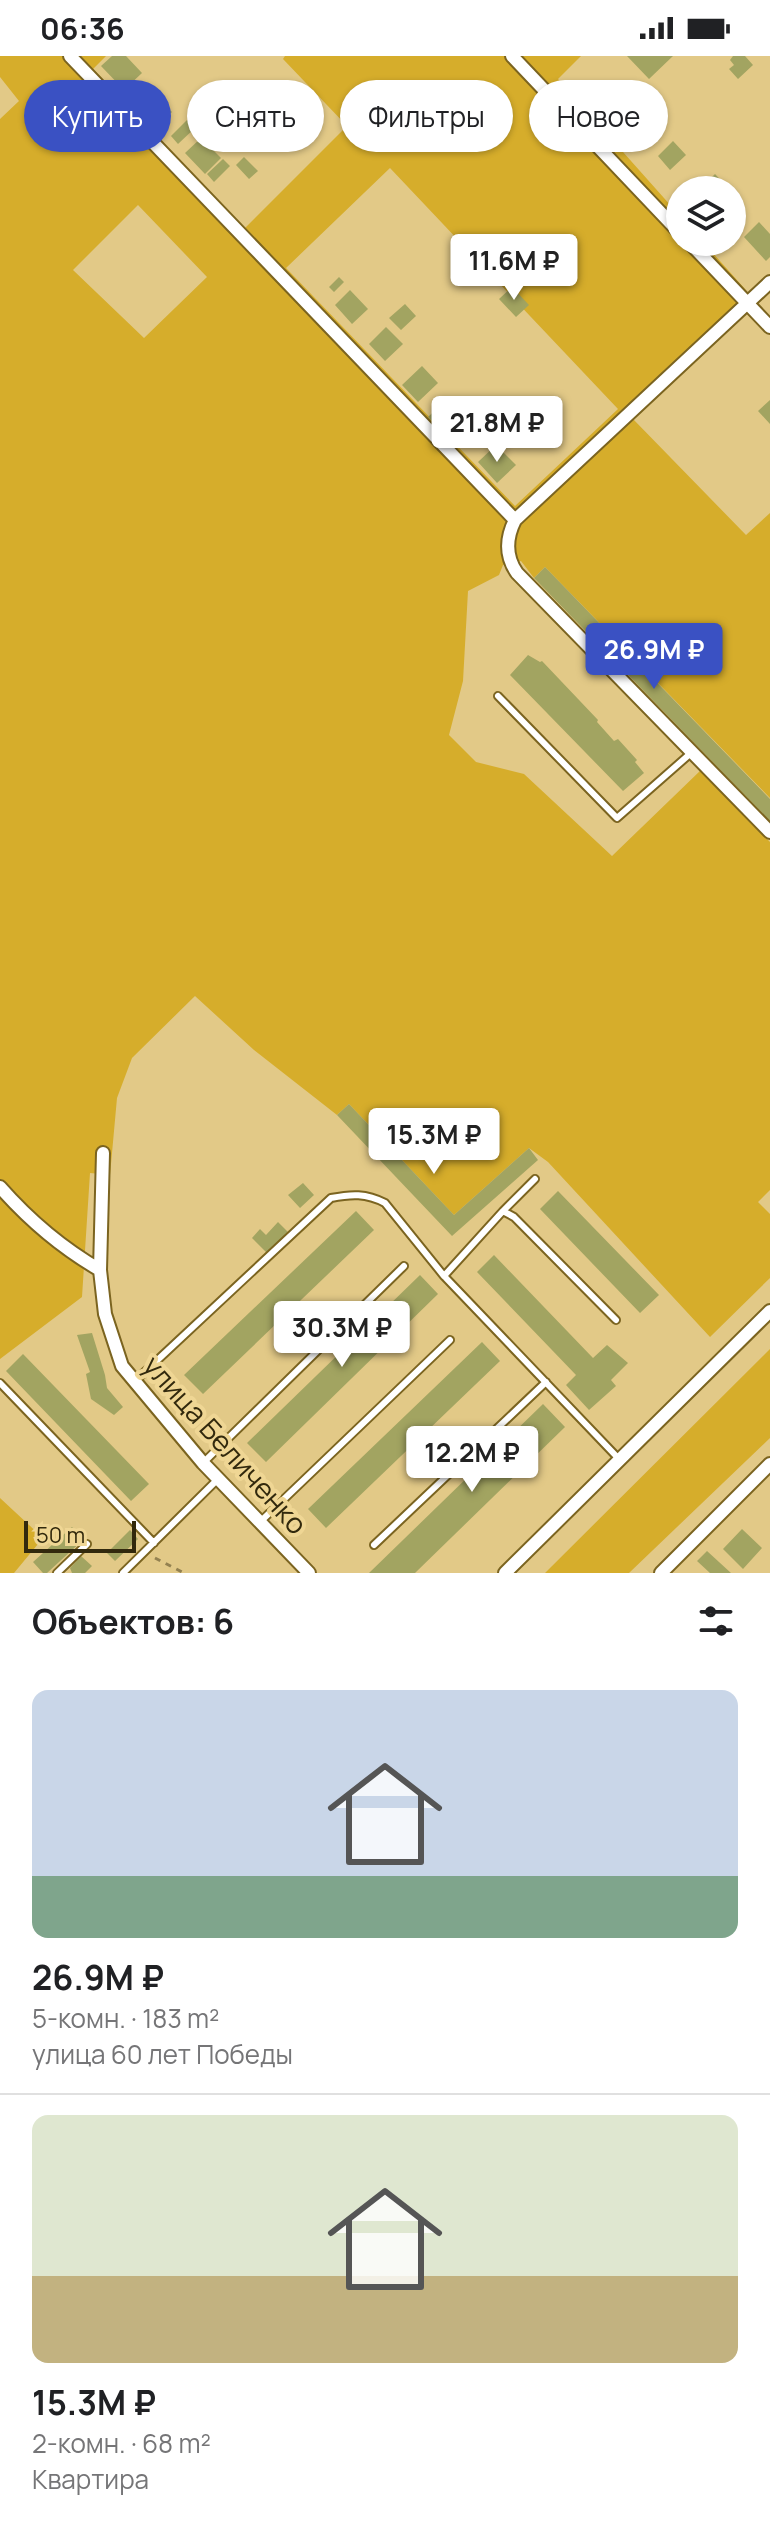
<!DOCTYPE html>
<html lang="ru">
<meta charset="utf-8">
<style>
body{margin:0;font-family:Manrope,sans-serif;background:#f6f6f6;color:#202124;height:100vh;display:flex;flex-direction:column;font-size:30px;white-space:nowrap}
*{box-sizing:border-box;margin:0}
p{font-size:26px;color:#757577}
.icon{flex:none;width:44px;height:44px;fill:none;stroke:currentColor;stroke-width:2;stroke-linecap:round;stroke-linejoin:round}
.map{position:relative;height:1517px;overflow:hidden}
.panel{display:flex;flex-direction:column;background:#fff;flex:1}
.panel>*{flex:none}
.banner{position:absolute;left:24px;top:24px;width:722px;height:72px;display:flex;gap:16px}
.buttons{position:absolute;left:666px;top:120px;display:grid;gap:16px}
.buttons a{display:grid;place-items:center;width:80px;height:80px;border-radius:50%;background:#fff;box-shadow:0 2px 6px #0004;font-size:40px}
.scale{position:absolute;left:24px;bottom:20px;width:112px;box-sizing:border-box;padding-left:8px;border:4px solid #32290d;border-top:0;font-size:22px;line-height:28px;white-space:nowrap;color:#32290d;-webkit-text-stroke:6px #efd694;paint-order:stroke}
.price{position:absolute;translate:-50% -68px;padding:0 18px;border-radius:8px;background:#fff;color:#222;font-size:26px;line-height:52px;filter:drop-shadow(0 2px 4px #0008)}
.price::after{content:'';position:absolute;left:50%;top:48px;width:24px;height:18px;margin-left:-12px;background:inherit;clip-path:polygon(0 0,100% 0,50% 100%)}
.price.selected{background:#3a51c3;color:#fff}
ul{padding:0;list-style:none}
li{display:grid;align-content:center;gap:16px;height:424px;padding:0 32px}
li+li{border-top:2px solid #e0e0e0}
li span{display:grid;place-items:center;height:248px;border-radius:16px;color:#555}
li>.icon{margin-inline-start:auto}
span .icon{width:144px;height:144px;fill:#fffc;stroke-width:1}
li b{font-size:34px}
h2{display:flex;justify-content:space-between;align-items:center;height:96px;padding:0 32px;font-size:34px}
.pill{padding:0 28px;border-radius:36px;background:#fff;box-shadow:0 2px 6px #0004;font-size:28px;line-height:72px}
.pill.selected{background:#3a51c3;color:#fff}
.status{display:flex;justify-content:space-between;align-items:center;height:56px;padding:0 40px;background:#fff;direction:ltr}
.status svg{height:22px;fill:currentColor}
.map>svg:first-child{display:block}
.green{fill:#d6ad2b;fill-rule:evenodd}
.building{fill:#a2a461}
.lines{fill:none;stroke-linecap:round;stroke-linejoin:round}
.service-casing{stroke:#7b6420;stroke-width:10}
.minor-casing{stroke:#7b6420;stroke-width:16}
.path{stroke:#938150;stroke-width:3;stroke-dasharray:6 6;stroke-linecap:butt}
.service{stroke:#fff;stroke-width:6}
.minor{stroke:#fff;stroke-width:12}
.labels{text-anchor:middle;stroke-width:8;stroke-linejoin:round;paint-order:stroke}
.street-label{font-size:28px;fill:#32290d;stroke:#efd694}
</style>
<div class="status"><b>06:36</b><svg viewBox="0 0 49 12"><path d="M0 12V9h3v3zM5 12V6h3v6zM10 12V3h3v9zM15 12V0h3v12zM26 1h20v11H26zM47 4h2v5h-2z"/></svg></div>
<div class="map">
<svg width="770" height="1517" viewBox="0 0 770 1517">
<rect width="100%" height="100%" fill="#e2c987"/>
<path class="green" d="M 0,0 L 106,0 L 93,13 L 245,172 L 347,70 L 283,3 L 285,0 L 581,0 L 558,23 L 680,160 L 680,186 L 703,186 L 745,233 L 754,246 L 633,363 L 746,479 L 770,457 L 770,742 L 545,511 L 534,522 L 521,505 L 503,509 L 499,519 L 468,535 L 463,625 L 449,679 L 476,706 L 524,718 L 612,800 L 701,714 L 770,786 L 770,1134 L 758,1146 L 770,1158 L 770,1222 L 710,1281 L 548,1106 L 529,1092 L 454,1159 L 349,1048 L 337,1059 L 254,994 L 195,940 L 132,1002 L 117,1042 L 110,1119 L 90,1117 L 82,1241 L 0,1303 L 0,63 L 19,45 L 0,21 ZM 390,112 L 618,353 L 515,450 L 286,212 ZM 138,149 L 207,221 L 144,282 L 73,214 Z
M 770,1293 L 770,1382 L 629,1517 L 545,1517 Z
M 0,1442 L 43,1482 L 14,1517 L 0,1517 Z"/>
<path class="building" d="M 112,0 L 126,0 L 142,17 L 124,34 L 101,10 Z
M 627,0 L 673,0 L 649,23 Z
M 733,0 L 745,0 L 753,9 L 738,23 L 729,13 L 734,9 L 730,4 Z
M 158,42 L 172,56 L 159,68 L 145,54 Z
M 643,46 L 658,61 L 638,80 L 623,64 Z
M 187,64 L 195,72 L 178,88 L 171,80 Z
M 201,82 L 221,102 L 205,118 L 185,97 Z
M 673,85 L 686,99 L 670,114 L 658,100 Z
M 244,101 L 258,115 L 249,123 L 236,109 Z
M 223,103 L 230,110 L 214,126 L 207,118 Z
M 715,118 L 730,134 L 699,134 Z
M 759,166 L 770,178 L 770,201 L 766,205 L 744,181 Z
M 339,221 L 344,226 L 334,236 L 329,231 Z
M 512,231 L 529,249 L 516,261 L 499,243 Z
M 350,234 L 368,253 L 352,268 L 335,249 Z
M 405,248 L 416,260 L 401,274 L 389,262 Z
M 386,271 L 403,288 L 385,305 L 369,288 Z
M 422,310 L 438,327 L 418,346 L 402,329 Z
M 450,340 L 458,348 L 436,369 L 428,361 Z
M 770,344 L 770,368 L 758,355 Z
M 496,389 L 516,409 L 497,427 L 478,406 Z
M 545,511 L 770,743 L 770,765 L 534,522 Z
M 528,599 L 540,606 L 542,605 L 598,664 L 597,666 L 614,685 L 618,683 L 637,704 L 635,706 L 644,717 L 623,735 L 510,619 Z
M 349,1048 L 454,1159 L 529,1092 L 538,1104 L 452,1180 L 337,1059 Z
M 303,1127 L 314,1139 L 300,1152 L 288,1139 Z
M 558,1135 L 659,1239 L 640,1257 L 540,1153 Z
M 356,1155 L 374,1174 L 203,1338 L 184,1319 Z
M 278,1166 L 288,1176 L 267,1197 L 252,1182 L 260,1173 L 266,1179 Z
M 494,1199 L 593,1302 L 607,1289 L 628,1307 L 611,1324 L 616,1330 L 589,1354 L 566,1329 L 576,1319 L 477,1216 Z
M 420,1219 L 438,1238 L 266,1406 L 247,1387 Z
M 92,1277 L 105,1319 L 107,1332 L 123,1351 L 114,1359 L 91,1343 L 86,1318 L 90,1316 L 77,1279 Z
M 482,1286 L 500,1305 L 326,1472 L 308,1453 Z
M 23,1298 L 149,1428 L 131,1445 L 6,1315 Z
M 543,1348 L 565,1371 L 415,1517 L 369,1517 Z
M 72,1471 L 83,1484 L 47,1517 L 43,1517 L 33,1506 Z
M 742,1473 L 762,1492 L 743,1513 L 723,1493 Z
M 130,1474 L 138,1483 L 115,1505 L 107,1497 Z
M 707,1495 L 731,1517 L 710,1517 L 697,1505 Z
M 81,1500 L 92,1510 L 85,1517 L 72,1517 L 70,1512 Z"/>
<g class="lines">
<defs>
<path id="service" d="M 498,640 L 617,762 L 691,697
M 503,1155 L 535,1123
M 616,1264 L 514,1161 L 503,1155 L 444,1220 L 619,1403
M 135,1325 L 331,1142 C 351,1138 366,1137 385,1147 L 444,1220
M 0,1327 L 154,1487
M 204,1406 L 404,1210
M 260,1466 L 450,1284
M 374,1489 L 546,1326
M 57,1517 L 87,1488
M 123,1517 L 218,1423"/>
<path id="minor" d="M 70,0 L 515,464 C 506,482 505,500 517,517 L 770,776
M 512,0 L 680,177
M 689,186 L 770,271
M 515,464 L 770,226
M 103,1097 L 100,1214 L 105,1258 L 122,1310 L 203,1407 L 309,1517
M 0,1131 C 29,1164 62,1192 100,1214
M 505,1517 L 770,1255
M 661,1517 L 770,1408"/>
</defs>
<use href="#service" class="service-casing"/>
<use href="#minor" class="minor-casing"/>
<path class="path" d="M 155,1502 L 184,1517"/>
<use href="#service" class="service"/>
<use href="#minor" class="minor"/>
</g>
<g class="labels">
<g class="street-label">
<text transform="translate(225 1389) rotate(48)" y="10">улица Беличенко</text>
</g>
</g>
</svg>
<div class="buttons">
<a><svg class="icon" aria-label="layers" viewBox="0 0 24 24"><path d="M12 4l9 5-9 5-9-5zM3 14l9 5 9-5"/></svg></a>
</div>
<div class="scale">50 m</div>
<b class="price" style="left:514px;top:246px">11.6M ₽</b>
<b class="price" style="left:497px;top:408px">21.8M ₽</b>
<b class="price selected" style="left:654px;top:635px">26.9M ₽</b>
<b class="price" style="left:434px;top:1120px">15.3M ₽</b>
<b class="price" style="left:342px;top:1313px">30.3M ₽</b>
<b class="price" style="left:472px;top:1438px">12.2M ₽</b>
<div class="banner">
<a class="pill selected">Купить</a>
<a class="pill">Снять</a>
<a class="pill">Фильтры</a>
<a class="pill">Новое</a>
</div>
</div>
<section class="panel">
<h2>Объектов: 6<svg class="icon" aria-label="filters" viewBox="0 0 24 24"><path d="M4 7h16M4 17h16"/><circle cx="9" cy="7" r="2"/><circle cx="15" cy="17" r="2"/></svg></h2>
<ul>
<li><span style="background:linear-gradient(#c9d6e8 75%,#7fa58c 0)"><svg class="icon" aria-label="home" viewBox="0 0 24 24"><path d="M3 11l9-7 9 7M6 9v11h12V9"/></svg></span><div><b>26.9M ₽</b><p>5-комн. · 183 m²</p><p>улица 60 лет Победы</p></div></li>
<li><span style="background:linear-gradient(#dfe7d0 65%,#c2b280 0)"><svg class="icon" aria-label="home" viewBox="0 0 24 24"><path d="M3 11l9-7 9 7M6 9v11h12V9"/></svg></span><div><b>15.3M ₽</b><p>2-комн. · 68 m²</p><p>Квартира</p></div></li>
</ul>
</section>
